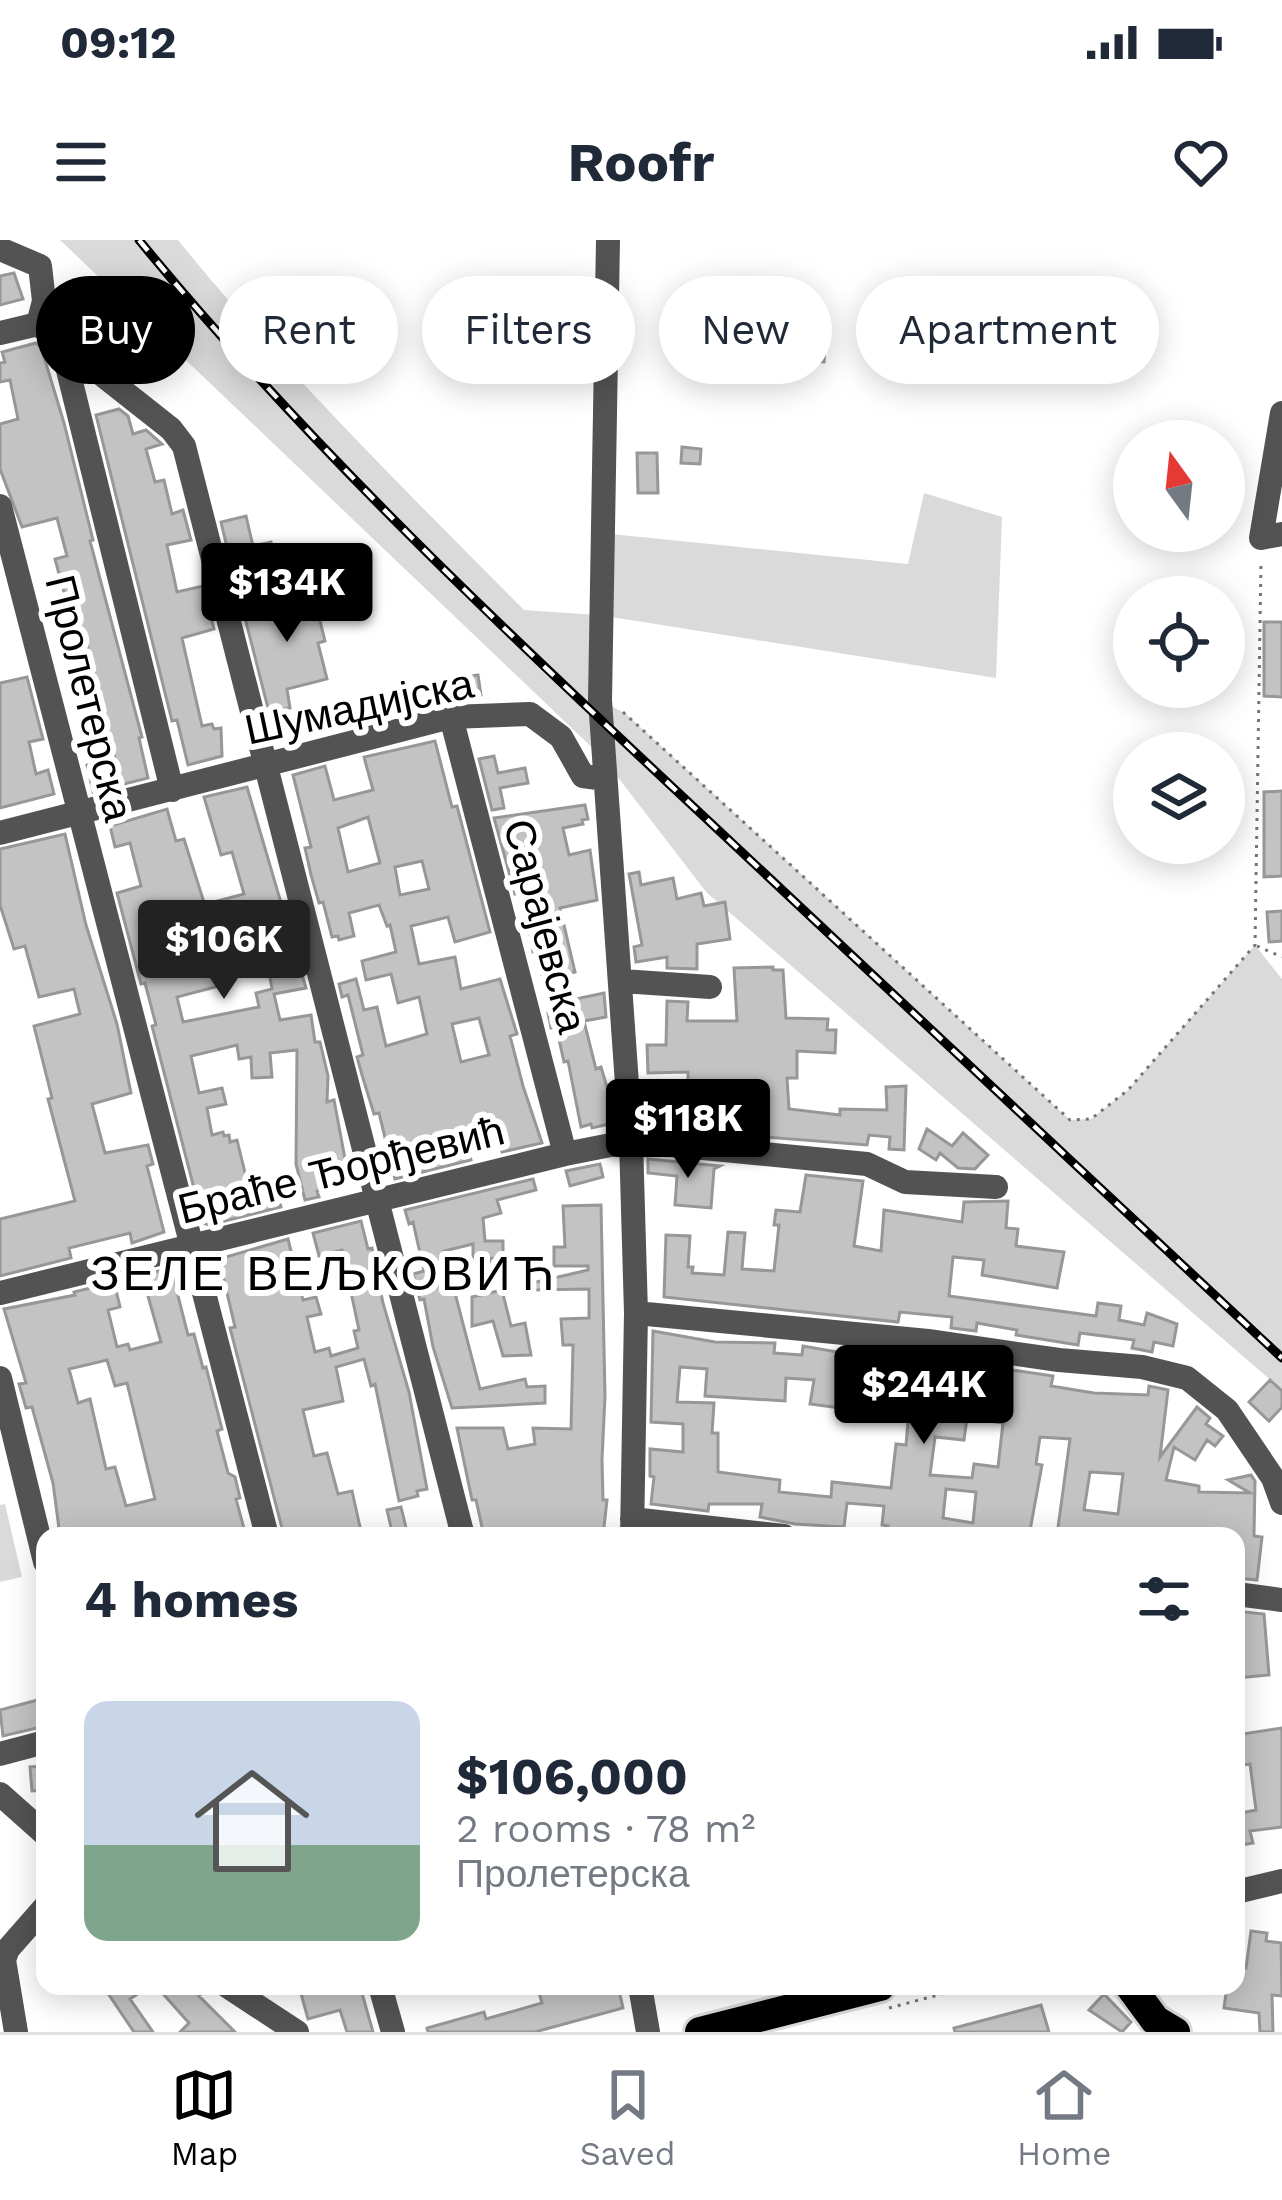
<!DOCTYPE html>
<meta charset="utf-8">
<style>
body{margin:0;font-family:"Work Sans",sans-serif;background:#f6f6f7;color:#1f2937;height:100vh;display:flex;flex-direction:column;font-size:45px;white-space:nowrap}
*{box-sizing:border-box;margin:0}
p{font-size:39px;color:#747a83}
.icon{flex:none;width:66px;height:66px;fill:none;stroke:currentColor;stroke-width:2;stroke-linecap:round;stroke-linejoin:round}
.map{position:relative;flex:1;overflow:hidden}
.details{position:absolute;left:36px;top:1287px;width:1209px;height:468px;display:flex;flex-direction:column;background:#fff;border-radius:24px;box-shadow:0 6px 30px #0003}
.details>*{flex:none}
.guide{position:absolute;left:36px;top:36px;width:1212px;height:108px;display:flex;gap:24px}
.needle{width:78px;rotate:345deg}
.fabs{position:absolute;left:1113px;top:180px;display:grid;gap:24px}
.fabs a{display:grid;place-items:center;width:132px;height:132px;border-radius:50%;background:#fff;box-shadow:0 6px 30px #0003;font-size:60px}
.price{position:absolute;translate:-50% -102px;padding:0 27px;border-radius:12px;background:#000;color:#fff;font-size:39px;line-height:78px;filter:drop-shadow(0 3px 6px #0008)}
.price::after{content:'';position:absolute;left:50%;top:72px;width:36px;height:27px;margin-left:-18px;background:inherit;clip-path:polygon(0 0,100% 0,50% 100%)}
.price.on{background:#222;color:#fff}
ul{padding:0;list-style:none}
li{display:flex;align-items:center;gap:36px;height:300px;padding:0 48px}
li span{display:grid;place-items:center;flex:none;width:336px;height:240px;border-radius:24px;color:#555}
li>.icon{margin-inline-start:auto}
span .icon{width:144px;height:144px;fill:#fffc;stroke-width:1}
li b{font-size:51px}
h2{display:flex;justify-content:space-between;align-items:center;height:144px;padding:0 48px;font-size:51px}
.chip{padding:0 42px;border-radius:54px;background:#fff;box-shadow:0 6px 30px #0003;font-size:42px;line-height:108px}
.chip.on{background:#000;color:#fff}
.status{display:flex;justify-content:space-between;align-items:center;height:84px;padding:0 60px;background:#fff;direction:ltr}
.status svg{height:33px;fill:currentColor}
header{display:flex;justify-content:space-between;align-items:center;height:156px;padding:0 48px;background:#fff;font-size:54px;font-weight:700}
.tabs{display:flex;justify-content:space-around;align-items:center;height:168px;border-top:3px solid #e0e1e3;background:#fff;font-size:33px;color:#747a83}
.tabs a{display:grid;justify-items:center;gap:6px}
.tabs .on{color:#000}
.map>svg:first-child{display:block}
.green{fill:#dadada}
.building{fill:#c3c3c3;stroke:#979797;stroke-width:3;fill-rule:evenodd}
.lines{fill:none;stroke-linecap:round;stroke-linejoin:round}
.major-casing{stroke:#dbdbdb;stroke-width:36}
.path{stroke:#757575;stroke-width:3;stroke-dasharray:3 6;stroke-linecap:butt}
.minor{stroke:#535353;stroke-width:24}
.major{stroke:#000;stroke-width:30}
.rail-casing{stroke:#000;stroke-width:9}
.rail{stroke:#fff;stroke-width:4.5;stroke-dasharray:14;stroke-linecap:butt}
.labels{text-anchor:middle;stroke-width:12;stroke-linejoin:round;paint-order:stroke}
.street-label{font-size:42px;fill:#000;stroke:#fff}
.quarter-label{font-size:48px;letter-spacing:3px;fill:#000;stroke:#fff}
</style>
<div class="status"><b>09:12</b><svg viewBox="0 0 49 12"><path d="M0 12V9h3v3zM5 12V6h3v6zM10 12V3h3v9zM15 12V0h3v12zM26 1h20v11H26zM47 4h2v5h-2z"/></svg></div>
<header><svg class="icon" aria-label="menu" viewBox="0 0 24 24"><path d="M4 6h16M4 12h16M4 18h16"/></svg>Roofr<svg class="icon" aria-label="heart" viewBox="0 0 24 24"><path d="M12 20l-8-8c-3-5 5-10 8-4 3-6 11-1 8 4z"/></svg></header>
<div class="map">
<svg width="1282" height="1792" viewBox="0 0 1282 1792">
<rect width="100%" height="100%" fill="#fff"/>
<path class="green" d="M 60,0 L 178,0 C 285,132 405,250 524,370 L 598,375 L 601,293 L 908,324 L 924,253 L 1002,277 L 996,438 L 599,375 L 600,460 L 626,474 L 1070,880 L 1091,879 L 1128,850 L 1255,705 L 1282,739 L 1282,1150 L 707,653 L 603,518 Z
M 5,1264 L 22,1337 L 0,1342 L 0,1265 Z"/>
<path class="building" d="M 14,33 L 23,59 L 0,65 L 0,36 Z
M 789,90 L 826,93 L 824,122 L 787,120 Z
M 36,103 L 41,107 L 64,183 L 93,300 L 90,301 L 142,497 L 139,498 L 148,538 L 93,552 L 87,525 L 115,518 L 86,400 L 84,395 L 76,397 L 55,319 L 67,316 L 57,278 L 22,287 L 0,229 L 0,184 L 18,179 L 10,140 L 0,142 L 0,123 L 5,122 L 2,112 Z
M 753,108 L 754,125 L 735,126 L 735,109 Z
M 119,169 L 128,176 L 133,194 L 146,190 L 162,204 L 146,209 L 155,242 L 164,240 L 172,274 L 183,270 L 191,300 L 167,305 L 177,352 L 203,346 L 214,389 L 182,398 L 202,486 L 212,484 L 214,489 L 221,488 L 222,516 L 188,525 L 177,480 L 172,481 L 96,175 Z
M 682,207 L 701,209 L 700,224 L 681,223 Z
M 637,213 L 657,213 L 658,253 L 638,253 Z
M 246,276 L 253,306 L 271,302 L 279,331 L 245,340 L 236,305 L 227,307 L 221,282 Z
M 303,340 L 312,375 L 318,373 L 325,401 L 318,403 L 327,439 L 287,449 L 290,468 L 269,472 L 244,374 L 280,365 L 276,347 Z
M 1264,382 L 1282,382 L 1282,457 L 1264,456 Z
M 478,435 L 481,455 L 456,460 L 453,439 Z
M 27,437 L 43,499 L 29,502 L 36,534 L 48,530 L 54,554 L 0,568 L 0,443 Z
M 435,501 L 452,567 L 457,566 L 490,692 L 455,702 L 448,677 L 411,686 L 419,724 L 455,717 L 461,749 L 500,739 L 517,794 L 510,796 L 523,846 L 542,903 L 502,912 L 499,900 L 468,908 L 471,920 L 395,939 L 379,873 L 374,874 L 362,835 L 357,817 L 363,815 L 348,755 L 342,757 L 339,744 L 356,739 L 364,770 L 377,767 L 386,806 L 427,794 L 419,757 L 398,763 L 391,734 L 366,740 L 362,721 L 396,712 L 390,685 L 387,686 L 379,665 L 349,673 L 354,696 L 339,700 L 338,696 L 332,697 L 323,662 L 319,663 L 311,635 L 305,608 L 311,607 L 293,535 L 325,526 L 334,560 L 373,550 L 364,517 ZM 368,577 L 380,623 L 348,632 L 338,588 ZM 422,621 L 429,649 L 400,655 L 395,627 ZM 479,778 L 489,815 L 461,822 L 452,784 Z
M 494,516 L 498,533 L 525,528 L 528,543 L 500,548 L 504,568 L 492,570 L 479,519 Z
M 247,547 L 306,748 L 274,754 L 280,780 L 311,775 L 315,802 L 320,802 L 328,836 L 327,862 L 334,860 L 346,924 L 350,923 L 355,941 L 317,951 L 319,957 L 305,960 L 296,924 L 297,810 L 270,813 L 272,837 L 252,838 L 251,817 L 239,819 L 237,805 L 191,816 L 199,853 L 222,848 L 226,864 L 207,868 L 212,895 L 223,892 L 224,896 L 229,895 L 230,902 L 237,900 L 250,953 L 276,946 L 281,967 L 209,985 L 203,983 L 152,786 L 156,785 L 145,743 L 141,744 L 117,653 L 141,646 L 130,603 L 115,607 L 110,586 L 167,569 L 176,601 L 184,599 L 207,672 L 182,679 L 189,705 L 211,699 L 223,745 L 177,757 L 183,782 L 259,767 L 256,753 L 272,749 L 264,704 L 243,709 L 238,687 L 215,694 L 206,664 L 244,654 L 232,612 L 221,615 L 204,557 Z
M 1282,551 L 1282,636 L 1264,637 L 1264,552 Z
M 585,565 L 588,579 L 582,580 L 583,584 L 563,588 L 569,615 L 590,610 L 597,660 L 560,668 L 575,732 L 566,734 L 571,760 L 604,753 L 606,777 L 584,781 L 596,829 L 601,827 L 610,857 L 613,883 L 592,888 L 591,884 L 581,887 L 568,821 L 564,822 L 556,786 L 551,788 L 548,773 L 557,770 L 550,738 L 543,740 L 537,711 L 533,712 L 520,653 L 515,654 L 494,578 Z
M 65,594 L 86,685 L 117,784 L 131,853 L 92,864 L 105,913 L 148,905 L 153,924 L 147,926 L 164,992 L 132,1003 L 130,993 L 69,1008 L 71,1018 L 0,1036 L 0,979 L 75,961 L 48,859 L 52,858 L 34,786 L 80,774 L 74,749 L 39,757 L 25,706 L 14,709 L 0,665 L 0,609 Z
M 639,632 L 641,645 L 673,638 L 677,659 L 701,653 L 704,666 L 725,662 L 730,699 L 697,704 L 697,729 L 667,728 L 667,717 L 636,722 L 634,707 L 642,705 L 629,634 Z
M 1282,671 L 1282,701 L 1269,702 L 1267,672 Z
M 773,727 L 773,730 L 783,730 L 786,778 L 828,779 L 827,790 L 836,790 L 835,813 L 797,811 L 797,838 L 787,838 L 789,869 L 840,875 L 840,869 L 887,870 L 886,847 L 906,846 L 904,910 L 889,909 L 890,897 L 869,895 L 867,905 L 754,896 L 758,861 L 711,861 L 709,892 L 677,889 L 679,866 L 688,867 L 688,832 L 648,833 L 647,805 L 666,805 L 667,761 L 688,762 L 687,781 L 737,781 L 734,728 Z
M 927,889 L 952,906 L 963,893 L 988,915 L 975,929 L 958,928 L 940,913 L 936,920 L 919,909 Z
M 648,919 L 720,926 L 714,929 L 711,968 L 675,965 L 677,936 L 648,933 Z
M 600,924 L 603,937 L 570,946 L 566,931 Z
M 806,935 L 863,941 L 854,1006 L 881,1011 L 884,970 L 962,982 L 964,962 L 1008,961 L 1006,988 L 1018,989 L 1016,1006 L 1064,1012 L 1057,1048 L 982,1035 L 984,1020 L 953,1017 L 949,1056 L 1096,1076 L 1098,1063 L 1121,1066 L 1119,1080 L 1144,1085 L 1147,1073 L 1177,1084 L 1173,1106 L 1154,1102 L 1152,1112 L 1132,1108 L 1134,1100 L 1080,1093 L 1078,1105 L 1016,1095 L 1017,1090 L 977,1083 L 976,1091 L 951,1088 L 952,1077 L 900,1072 L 898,1082 L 664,1057 L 666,995 L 690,996 L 688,1027 L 693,1027 L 692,1033 L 724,1035 L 728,992 L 745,993 L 742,1029 L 774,1031 L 779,985 L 774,985 L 776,970 L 800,972 Z
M 533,939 L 536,950 L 497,960 L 501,973 L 483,978 L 485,1001 L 503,1001 L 503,1019 L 490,1018 L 490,1025 L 473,1025 L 473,1004 L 444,1011 L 480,1149 L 525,1139 L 527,1147 L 545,1146 L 545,1163 L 452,1168 L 433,1107 L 424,1059 L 420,1060 L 413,1034 L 424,1031 L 413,982 L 409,984 L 405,970 Z
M 601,965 L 605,1156 L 602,1220 L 603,1260 L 607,1260 L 603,1296 L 570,1296 L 570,1289 L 539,1289 L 539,1296 L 484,1296 L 476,1260 L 472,1260 L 457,1188 L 503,1188 L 508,1209 L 535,1204 L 533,1188 L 571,1189 L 573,1105 L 563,1105 L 561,1079 L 589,1078 L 589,1049 L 529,1050 L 528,1044 L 588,1030 L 588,1026 L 554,1026 L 554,1007 L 565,1007 L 563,966 Z
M 361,981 L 368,1009 L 372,1008 L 383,1063 L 409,1152 L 427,1249 L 417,1251 L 418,1256 L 399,1261 L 375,1144 L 371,1146 L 364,1119 L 336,1127 L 343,1161 L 303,1170 L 314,1216 L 327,1213 L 338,1254 L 352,1251 L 362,1296 L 284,1296 L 230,1088 L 235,1087 L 219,1019 L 288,999 L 303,1060 L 316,1057 L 321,1074 L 307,1077 L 315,1112 L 329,1108 L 331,1116 L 358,1108 L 354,1091 L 359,1090 L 342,1010 L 319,1016 L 313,993 Z
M 171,1028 L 188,1095 L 194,1094 L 203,1128 L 206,1127 L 222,1189 L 217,1191 L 228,1233 L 235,1237 L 240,1258 L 236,1259 L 246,1296 L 60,1296 L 53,1243 L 32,1167 L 26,1168 L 19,1144 L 26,1143 L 4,1069 L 75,1055 L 74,1052 L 114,1042 L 120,1067 L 108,1070 L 117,1107 L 128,1104 L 130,1110 L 161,1102 L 142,1035 ZM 107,1120 L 115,1146 L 127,1143 L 155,1259 L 126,1266 L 115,1227 L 106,1229 L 90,1159 L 78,1163 L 69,1129 Z
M 502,1050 L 511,1086 L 525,1083 L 531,1115 L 503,1116 L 493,1081 L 472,1086 L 472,1057 Z
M 653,1091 L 715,1102 L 775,1103 L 774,1113 L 802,1115 L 803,1106 L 899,1123 L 956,1129 L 957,1122 L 1053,1136 L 1051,1146 L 1094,1153 L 1148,1155 L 1149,1146 L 1168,1150 L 1160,1217 L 1197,1167 L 1210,1178 L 1206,1184 L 1223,1196 L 1215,1206 L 1207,1200 L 1195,1220 L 1174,1207 L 1166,1240 L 1199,1246 L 1199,1252 L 1250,1253 L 1228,1240 L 1251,1235 L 1255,1241 L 1254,1296 L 1262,1297 L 1257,1340 L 1236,1338 L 1236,1296 L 1057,1295 L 1070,1199 L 1040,1197 L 1036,1224 L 1042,1225 L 1029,1296 L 887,1294 L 888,1286 L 882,1285 L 884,1266 L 847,1263 L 844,1287 L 795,1284 L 760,1277 L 762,1264 L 709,1264 L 708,1271 L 651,1264 L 654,1237 L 650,1236 L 650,1209 L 683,1212 L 683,1184 L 651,1182 ZM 680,1127 L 707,1129 L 705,1156 L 785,1161 L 786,1138 L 814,1140 L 810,1164 L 848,1169 L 877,1180 L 887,1144 L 911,1147 L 906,1205 L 896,1204 L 891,1248 L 832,1242 L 831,1257 L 779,1252 L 780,1240 L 718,1232 L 718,1193 L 712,1193 L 714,1163 L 677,1162 ZM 967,1178 L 1003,1183 L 998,1227 L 974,1224 L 972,1238 L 930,1235 L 935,1197 L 964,1200 ZM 1090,1232 L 1123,1234 L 1118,1274 L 1084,1270 ZM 946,1249 L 976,1252 L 973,1283 L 943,1278 Z
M 1270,1140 L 1282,1151 L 1282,1167 L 1269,1181 L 1249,1162 Z
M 401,1267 L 408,1296 L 393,1296 L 387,1270 Z
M 1236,1371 L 1264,1374 L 1269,1435 L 1236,1438 Z
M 45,1458 L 45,1486 L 3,1496 L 0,1470 Z
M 1282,1488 L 1282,1587 L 1250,1591 L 1253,1603 L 1236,1606 L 1236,1574 L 1256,1570 L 1250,1524 L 1236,1526 L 1236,1495 Z
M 45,1526 L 45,1550 L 32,1551 L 30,1527 Z
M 1251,1691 L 1267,1693 L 1266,1701 L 1281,1703 L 1282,1756 L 1272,1755 L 1273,1792 L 1260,1792 L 1259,1773 L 1224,1768 L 1227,1746 L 1236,1746 L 1236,1726 L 1246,1728 Z
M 103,1746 L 130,1746 L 136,1755 L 130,1759 L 153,1792 L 134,1792 Z
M 156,1746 L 210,1746 L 199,1756 L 235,1792 L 180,1792 L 189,1783 Z
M 315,1746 L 325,1746 L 327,1753 L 360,1746 L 373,1792 L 347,1792 L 340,1770 L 308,1779 L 300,1750 Z
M 537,1746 L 618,1746 L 623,1768 L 535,1792 L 428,1792 L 427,1788 L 484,1772 L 486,1779 L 542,1763 Z
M 1104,1754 L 1131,1782 L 1122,1792 L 1089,1770 Z
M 1041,1765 L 1049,1792 L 955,1792 L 954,1788 Z"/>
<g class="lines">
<defs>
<path id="major" d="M 1130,1746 L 1155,1780 L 1175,1792
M 700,1792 L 880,1746"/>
</defs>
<use href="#major" class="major-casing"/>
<path class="path" d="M 623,472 L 1070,880 L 1091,879 L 1128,850 L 1255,705 L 1261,321
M 1257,706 L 1282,717
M 889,1768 L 972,1746"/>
<path class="minor" d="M 608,0 L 600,460 L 631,901 L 636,1073 L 632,1296
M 0,9 L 40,26 L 44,61 L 38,84
M 0,93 L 38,84 L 171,189 L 184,206 L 463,1296
M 62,106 L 172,550
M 1282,173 L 1261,298 L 1282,294
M 0,266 L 267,1296
M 451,477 L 565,914
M 0,593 L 451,477 L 530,474 L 561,497 L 583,536 L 605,539
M 622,741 L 710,747
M 0,1053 L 565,914 L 631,901 L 867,924 L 905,942 L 996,947
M 636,1073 L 928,1101 L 1059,1120 L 1142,1127 L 1187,1138 L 1227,1170 L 1273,1238 L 1282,1263
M 0,1138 L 45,1322
M 632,1279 L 784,1296
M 1236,1354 L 1282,1360
M 0,1514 L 45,1502
M 0,1554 L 45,1594
M 1236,1652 L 1282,1641
M 227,1746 L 297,1792
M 380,1746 L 393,1792
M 640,1746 L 648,1792
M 16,1792 L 4,1720 L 8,1709 L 45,1667"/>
<use href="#major" class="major"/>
<defs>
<path id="rail" d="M 139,0 C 308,206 504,390 698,571 C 893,754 1087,936 1282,1118"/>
</defs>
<use href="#rail" class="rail-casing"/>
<use href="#rail" class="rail"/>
</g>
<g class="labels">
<g class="street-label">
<text transform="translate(90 458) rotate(76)" y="15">Пролетерска</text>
<text transform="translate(359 466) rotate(-12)" y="15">Шумадијска</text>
<text transform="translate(546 686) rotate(75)" y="15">Сарајевска</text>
<text transform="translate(341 929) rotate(-14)" y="15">Браће Ђорђевић</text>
</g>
<g class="quarter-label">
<text x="324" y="1050">ЗЕЛЕ ВЕЉКОВИЋ</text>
</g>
</g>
</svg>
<div class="fabs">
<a><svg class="needle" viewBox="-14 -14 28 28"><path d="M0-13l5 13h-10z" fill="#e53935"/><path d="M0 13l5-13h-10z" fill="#747a83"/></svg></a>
<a><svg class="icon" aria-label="locate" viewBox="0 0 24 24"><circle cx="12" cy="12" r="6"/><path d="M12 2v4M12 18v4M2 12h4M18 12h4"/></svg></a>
<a><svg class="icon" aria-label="layers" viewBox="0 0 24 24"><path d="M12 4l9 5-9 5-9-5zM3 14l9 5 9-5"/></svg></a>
</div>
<b class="price" style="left:287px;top:405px">$134K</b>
<b class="price on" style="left:224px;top:762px">$106K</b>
<b class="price" style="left:688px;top:941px">$118K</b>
<b class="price" style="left:924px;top:1207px">$244K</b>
<div class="guide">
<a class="chip on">Buy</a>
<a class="chip">Rent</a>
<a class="chip">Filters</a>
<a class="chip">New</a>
<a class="chip">Apartment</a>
</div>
<section class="details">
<h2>4 homes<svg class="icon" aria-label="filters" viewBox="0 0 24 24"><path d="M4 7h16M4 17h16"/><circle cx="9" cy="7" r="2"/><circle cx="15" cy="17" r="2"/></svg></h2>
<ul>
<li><span style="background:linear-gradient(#c9d6e8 60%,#7fa58c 0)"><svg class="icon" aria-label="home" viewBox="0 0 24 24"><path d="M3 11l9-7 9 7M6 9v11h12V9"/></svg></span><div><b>$106,000</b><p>2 rooms · 78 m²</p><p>Пролетерска</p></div></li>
</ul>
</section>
</div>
<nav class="tabs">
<a class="on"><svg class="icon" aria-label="map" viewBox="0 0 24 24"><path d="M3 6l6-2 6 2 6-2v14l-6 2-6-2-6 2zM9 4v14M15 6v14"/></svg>Map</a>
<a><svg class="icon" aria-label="saved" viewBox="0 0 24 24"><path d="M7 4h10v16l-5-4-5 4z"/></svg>Saved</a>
<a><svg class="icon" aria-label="home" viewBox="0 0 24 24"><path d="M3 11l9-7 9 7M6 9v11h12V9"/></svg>Home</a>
</nav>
